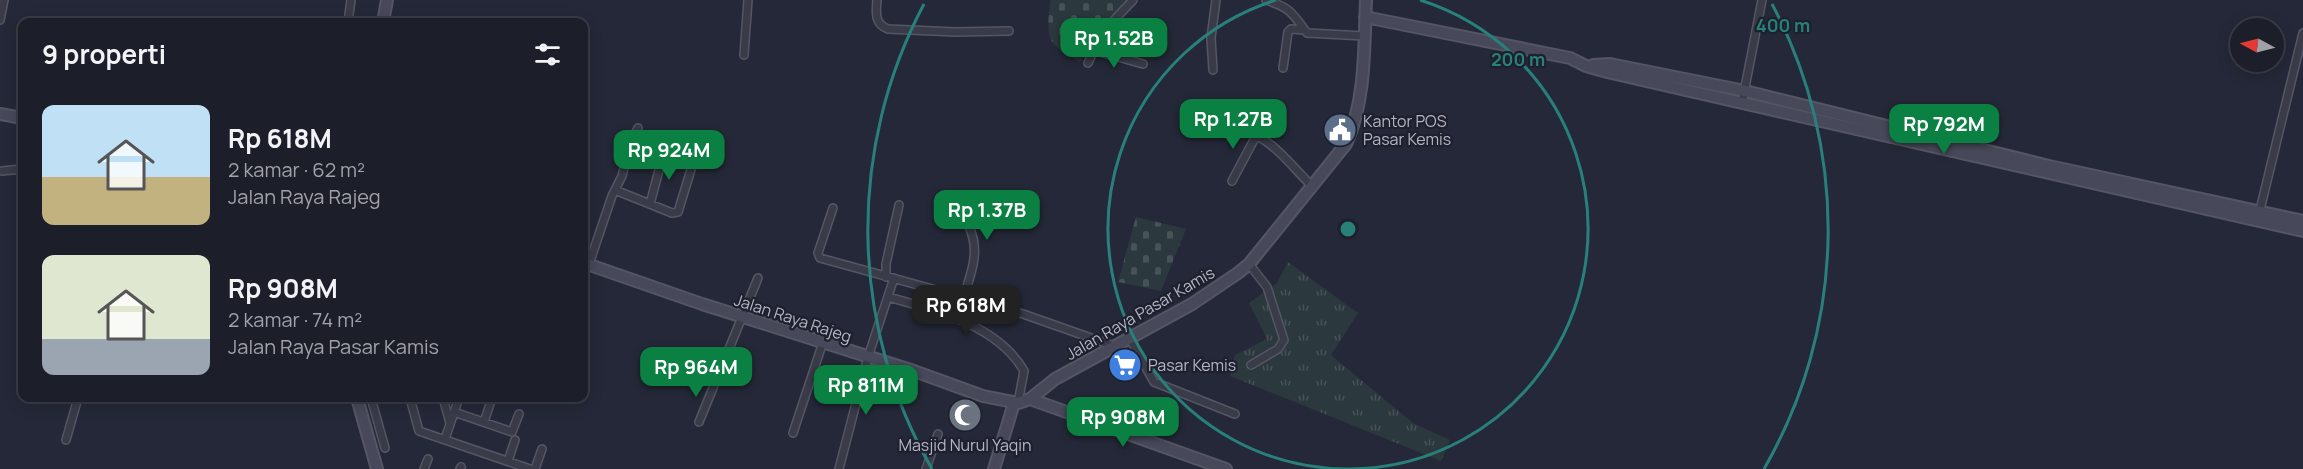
<!DOCTYPE html>
<html lang="id">
<meta charset="utf-8">
<style>
body{margin:0;font-family:Manrope,sans-serif;background:#252732;color:#f1f3f6;height:100vh;display:flex;flex-direction:column;font-size:22px;white-space:nowrap}
*{box-sizing:border-box;margin:0}
p{font-size:20px;color:#a0a2a8}
.icon{flex:none;width:33px;height:33px;fill:none;stroke:currentColor;stroke-width:2;stroke-linecap:round;stroke-linejoin:round}
.map{position:relative;flex:1;overflow:hidden}
.sheet{position:absolute;left:18px;top:18px;width:570px;height:384px;display:flex;flex-direction:column;background:#1c1e2a;border-radius:12px;box-shadow:0 3px 15px #0003,0 0 0 2px #3a3c47}
.sheet>*{flex:none}
.needle{width:39px;rotate:277deg}
.buttons{position:absolute;left:2230px;top:18px;display:grid;gap:12px}
.buttons a{display:grid;place-items:center;width:54px;height:54px;border-radius:50%;background:#1c1e2a;box-shadow:0 3px 15px #0003,0 0 0 2px #3a3c47;font-size:30px}
.price{position:absolute;translate:-50% -51px;padding:0 14px;border-radius:12px;background:#0b8043;color:#fff;font-size:20px;line-height:39px;filter:drop-shadow(0 2px 3px #0008)}
.price::after{content:'';position:absolute;left:50%;top:36px;width:18px;height:14px;margin-left:-9px;background:inherit;clip-path:polygon(0 0,100% 0,50% 100%)}
.price.current{background:#222;color:#fff}
ul{padding:0;list-style:none}
li{display:flex;align-items:center;gap:18px;height:150px;padding:0 24px}
li span{display:grid;place-items:center;flex:none;width:168px;height:120px;border-radius:12px;color:#555}
li>.icon{margin-inline-start:auto}
span .icon{width:72px;height:72px;fill:#fffc;stroke-width:1}
li b{font-size:26px}
h2{display:flex;justify-content:space-between;align-items:center;height:72px;padding:0 24px;font-size:26px}
.map>svg:first-child{display:block}
.grass{fill:url(#grass-tufts)}
.cemetery{fill:url(#cemetery-stones)}
.lines{fill:none;stroke-linecap:round;stroke-linejoin:round}
.street-casing{stroke:#545664;stroke-width:10}
.secondary-casing{stroke:#545664;stroke-width:14}
.street{stroke:#393b49;stroke-width:7}
.secondary{stroke:#47495b;stroke-width:10}
.ring{fill:none;stroke:#28807b;stroke-width:3}
.labels{text-anchor:middle;stroke-width:4.5;stroke-linejoin:round;paint-order:stroke}
.poi-label{font-size:16px;fill:#b4b6c5;stroke:#1e202e;text-anchor:start}
.street-label{font-size:16px;fill:#b4b6c5;stroke:#1e202e}
.centre{fill:#28807b;stroke:#1e202e;stroke-width:3}
.ring-label{font-size:18px;text-anchor:middle;font-weight:bold;fill:#28807b;stroke:#1e202e;stroke-width:4.5;stroke-linejoin:round;paint-order:stroke}
</style>
<div class="map">
<svg width="2303" height="469" viewBox="0 0 2303 469">
<defs>
<pattern id="grass-tufts" width="24" height="20" patternUnits="userSpaceOnUse" patternTransform="scale(1.5)"><rect width="24" height="20" fill="#2b383d"/><path d="M3 7l-1-3M5 7V3M7 7l1-3M15 17l-1-3M17 17v-4M19 17l1-3" fill="none" stroke="#475358"/></pattern>
<pattern id="cemetery-stones" width="16" height="16" patternUnits="userSpaceOnUse" patternTransform="scale(1.5)"><rect width="16" height="16" fill="#2b383d"/><path d="M2 7V4a2 2 0 0 1 4 0v3zM10 15v-3a2 2 0 0 1 4 0v3z" fill="#475358"/></pattern>
</defs>
<rect width="100%" height="100%" fill="#252838"/>
<path class="grass" d="M 1288,262 L 1358,313 L 1331,355 L 1413,423 L 1450,440 L 1441,461 L 1230,376 L 1235,355 L 1267,339 L 1249,303 L 1277,283 Z"/>
<path class="cemetery" d="M 1050,0 L 1130,0 L 1104,24 L 1080,62 C 1044,42 1047,39 1050,0 Z
M 1136,217 L 1186,229 L 1161,291 L 1118,282 Z"/>
<g class="lines">
<defs>
<path id="street" d="M 877,0 C 876,12 874,24 888,29 L 955,32 L 1009,31
M 1266,0 C 1291,8 1292,13 1307,33 L 1364,36
M 0,20 L 4,0
M 348,22 L 351,0
M 1093,50 L 1143,64
M 744,55 L 748,0
M 1088,63 L 1102,33 L 1133,0
M 1283,68 L 1288,32 L 1291,29 L 1304,30
M 1213,70 L 1211,38 L 1216,0
M 1742,103 L 1762,0
M 2,171 L 22,169
M 1232,181 L 1256,136 C 1274,142 1298,173 1312,186
M 615,190 L 672,213 L 678,212 L 693,163
M 650,204 L 664,151
M 833,208 L 818,253 L 820,258 L 1023,314 L 1114,346
M 2259,214 L 2303,33
M 589,264 L 612,196 L 622,176 L 630,144 L 638,128
M 1249,264 L 1267,287 L 1284,340 L 1278,349 L 1251,365
M 886,277 L 886,264 L 899,205
M 964,296 C 971,273 980,253 970,229
M 888,297 C 935,310 998,325 1024,371 L 1018,403
M 1130,339 L 1154,382 L 1235,414
M 371,398 L 385,448
M 410,398 L 419,431 L 530,469
M 443,398 L 450,423
M 454,412 L 512,432 L 519,414
M 484,422 L 492,398
M 699,422 L 758,278
M 793,433 L 823,342
M 445,439 L 459,398
M 66,440 L 78,398
M 508,461 L 515,440
M 424,469 L 428,459
M 460,469 L 461,467
M 535,469 L 542,449
M 839,469 L 868,357 L 894,278
M 926,469 L 938,434"/>
<path id="secondary" d="M 1365,17 L 1570,58 L 1586,66 L 1607,72 L 2303,231
M 383,22 L 387,0
M 1593,65 L 1610,64 L 1745,91 L 2049,166 L 2303,221
M 0,114 L 22,118
M 584,263 L 702,304 L 914,371 L 983,396 L 1018,403 L 1030,399 L 1055,379 L 1192,304 L 1238,273 L 1249,264 L 1346,144 C 1366,101 1364,47 1366,0
M 357,398 L 377,469
M 1030,399 L 1226,469
M 994,469 L 1014,403"/>
</defs>
<use href="#street" class="street-casing"/>
<use href="#secondary" class="secondary-casing"/>
<use href="#street" class="street"/>
<use href="#secondary" class="secondary"/>
</g>
<g class="ring">
<path d="M1420 0A240 240 0 1 1 1276 0"/>
<path d="M932 469A480 480 0 0 1 924 4M1772 4A480 480 0 0 1 1764 469"/>
</g>
<defs>
<symbol id="civic-disc" viewBox="-11 -11 22 22"><circle r="9.5" fill="#5c6f8a" stroke="#1e202e"/><path d="M-.6-6.5H3V-4.5H.6V-3L4-1V1h2V6H-6V1h2V-1L-.6-3ZM-1.2 2.5V6h2.4V2.5Z" fill="#fff"/></symbol>
<symbol id="supermarket-disc" viewBox="-11 -11 22 22"><circle r="9.5" fill="#3f7fe0" stroke="#1e202e"/><path d="M-6-5.5h2.5l.6 2H6L4.5 2H-2.5L-4.4-4H-6ZM-1.5 3.2a1.3 1.3 0 1 0 .1 0ZM3 3.2a1.3 1.3 0 1 0 .1 0Z" fill="#fff"/></symbol>
<symbol id="mosque-disc" viewBox="-11 -11 22 22"><circle r="9.5" fill="#6b7280" stroke="#1e202e"/><path d="M3.5-4.9A6 6 0 1 0 3.5 4.9A5 5 0 1 1 3.5-4.9Z" fill="#fff"/></symbol>
</defs>
<g fill-rule="evenodd">
<use href="#civic-disc" x="1321" y="111" width="38" height="38"/>
<use href="#supermarket-disc" x="1106" y="346" width="38" height="38"/>
<use href="#mosque-disc" x="946" y="396" width="38" height="38"/>
</g>
<g class="labels">
<g class="poi-label">
<text x="1363" y="127">Kantor POS<tspan x="1363" dy="18">Pasar Kemis</tspan></text>
<text x="1148" y="371">Pasar Kemis</text>
<text x="965" y="451" text-anchor="middle">Masjid Nurul Yaqin</text>
</g>
<g class="street-label">
<text transform="translate(1140 313) rotate(-30)" y="6">Jalan Raya Pasar Kamis</text>
<text transform="translate(793 318) rotate(18)" y="6">Jalan Raya Rajeg</text>
</g>
</g>
<circle cx="1348" cy="229" r="9" class="centre"/>
<g class="ring-label">
<text x="1783" y="32">400 m</text>
<text x="1518" y="66">200 m</text>
</g>
</svg>
<div class="buttons">
<a><svg class="needle" viewBox="-14 -14 28 28"><path d="M0-13l5 13h-10z" fill="#e53935"/><path d="M0 13l5-13h-10z" fill="#a0a2a8"/></svg></a>
</div>
<b class="price" style="left:1114px;top:69px">Rp 1.52B</b>
<b class="price" style="left:1233px;top:150px">Rp 1.27B</b>
<b class="price" style="left:1944px;top:155px">Rp 792M</b>
<b class="price" style="left:669px;top:181px">Rp 924M</b>
<b class="price" style="left:987px;top:241px">Rp 1.37B</b>
<b class="price current" style="left:966px;top:336px">Rp 618M</b>
<b class="price" style="left:696px;top:398px">Rp 964M</b>
<b class="price" style="left:866px;top:416px">Rp 811M</b>
<b class="price" style="left:1123px;top:448px">Rp 908M</b>
<section class="sheet">
<h2>9 properti<svg class="icon" aria-label="filters" viewBox="0 0 24 24"><path d="M4 7h16M4 17h16"/><circle cx="9" cy="7" r="2"/><circle cx="15" cy="17" r="2"/></svg></h2>
<ul>
<li><span style="background:linear-gradient(#bfe0f5 60%,#c2b280 0)"><svg class="icon" aria-label="home" viewBox="0 0 24 24"><path d="M3 11l9-7 9 7M6 9v11h12V9"/></svg></span><div><b>Rp 618M</b><p>2 kamar · 62 m²</p><p>Jalan Raya Rajeg</p></div></li>
<li><span style="background:linear-gradient(#dfe7d0 70%,#9aa5b1 0)"><svg class="icon" aria-label="home" viewBox="0 0 24 24"><path d="M3 11l9-7 9 7M6 9v11h12V9"/></svg></span><div><b>Rp 908M</b><p>2 kamar · 74 m²</p><p>Jalan Raya Pasar Kamis</p></div></li>
</ul>
</section>
</div>
